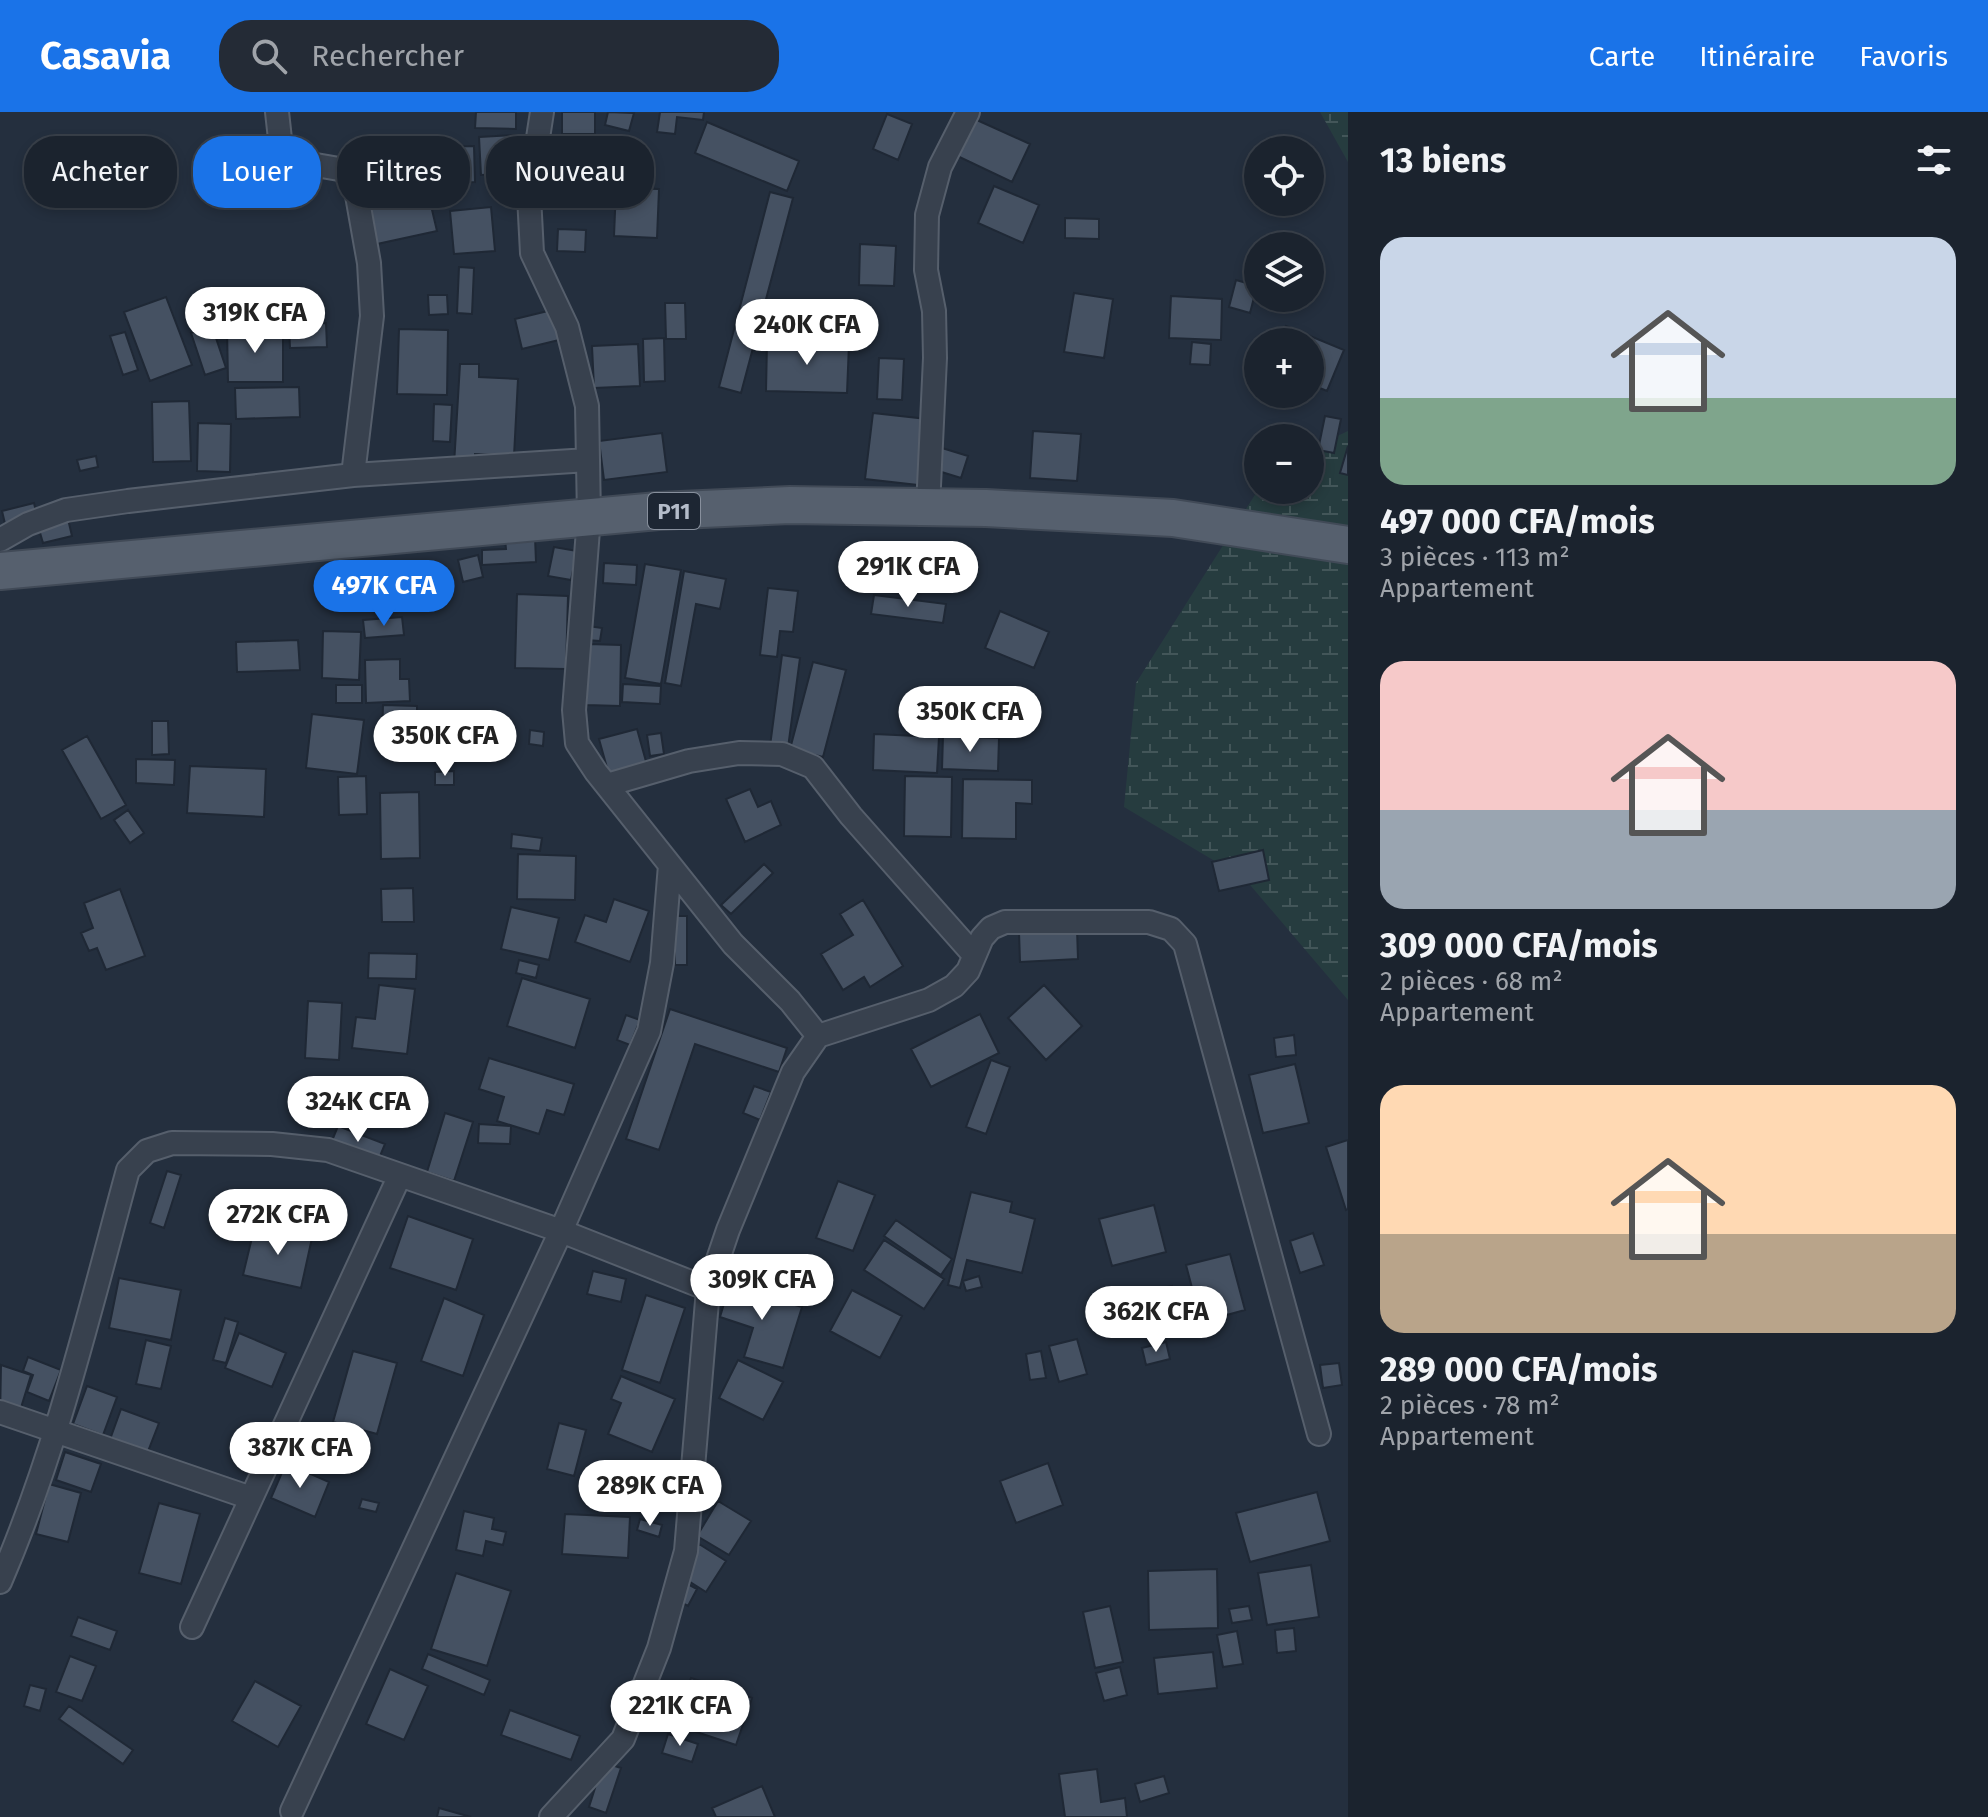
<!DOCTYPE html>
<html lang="fr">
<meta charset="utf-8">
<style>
body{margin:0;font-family:"Fira Sans",sans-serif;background:#242b36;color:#f1f3f6;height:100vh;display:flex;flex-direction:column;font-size:30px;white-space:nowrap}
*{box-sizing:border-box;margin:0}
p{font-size:26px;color:#a0a4aa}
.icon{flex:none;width:44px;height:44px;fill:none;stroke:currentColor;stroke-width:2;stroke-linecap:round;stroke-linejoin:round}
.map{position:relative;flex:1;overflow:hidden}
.side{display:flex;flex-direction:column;background:#1b232e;width:640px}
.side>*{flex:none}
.banner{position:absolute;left:24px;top:24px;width:760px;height:72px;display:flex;gap:16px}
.buttons{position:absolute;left:1244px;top:24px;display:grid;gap:16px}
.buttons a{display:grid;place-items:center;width:80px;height:80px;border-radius:50%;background:#1b232e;box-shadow:0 4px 12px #0003,0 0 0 2px #39404a;font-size:40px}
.price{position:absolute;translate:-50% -68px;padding:0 18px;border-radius:28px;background:#fff;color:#222;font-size:26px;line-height:52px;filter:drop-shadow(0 2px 4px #0008)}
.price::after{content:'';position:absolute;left:50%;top:48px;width:24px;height:18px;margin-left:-12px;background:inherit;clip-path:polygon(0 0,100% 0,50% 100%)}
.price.on{background:#1a73e8;color:#fff}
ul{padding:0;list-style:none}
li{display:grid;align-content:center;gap:16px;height:424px;padding:0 32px}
li span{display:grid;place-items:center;height:248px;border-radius:24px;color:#555}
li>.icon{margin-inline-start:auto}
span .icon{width:144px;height:144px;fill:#fffc;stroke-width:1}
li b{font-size:34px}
h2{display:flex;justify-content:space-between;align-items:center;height:96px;padding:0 32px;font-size:34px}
.pill{padding:0 28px;border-radius:32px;background:#1b232e;box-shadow:0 4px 12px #0003,0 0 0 2px #39404a;font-size:28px;line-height:72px}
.pill.on{background:#1a73e8;color:#fff}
header{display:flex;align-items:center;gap:48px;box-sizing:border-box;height:112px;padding:0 40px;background:#1a73e8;color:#fff}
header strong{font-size:38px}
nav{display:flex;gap:44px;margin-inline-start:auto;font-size:28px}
.search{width:560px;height:72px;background:#242b36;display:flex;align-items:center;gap:20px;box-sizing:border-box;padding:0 28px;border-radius:32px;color:#a0a4aa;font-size:30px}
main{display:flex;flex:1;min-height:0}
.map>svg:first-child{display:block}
.wetland{fill:url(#wetland-marsh)}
.building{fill:#455162;stroke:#1f2835;stroke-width:2}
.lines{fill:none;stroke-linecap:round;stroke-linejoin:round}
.street-casing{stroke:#565f6c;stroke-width:26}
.primary-casing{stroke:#414a57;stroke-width:40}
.street{stroke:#38414e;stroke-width:22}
.primary{stroke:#56606e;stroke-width:36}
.labels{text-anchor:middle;stroke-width:6;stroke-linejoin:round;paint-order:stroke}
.shield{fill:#1d2633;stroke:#878f9c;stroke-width:2}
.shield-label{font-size:22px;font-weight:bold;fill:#b4bcc9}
</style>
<header>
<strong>Casavia</strong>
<div class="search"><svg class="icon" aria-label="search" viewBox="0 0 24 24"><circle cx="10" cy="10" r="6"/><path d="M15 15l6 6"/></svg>Rechercher</div>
<nav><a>Carte</a><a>Itinéraire</a><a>Favoris</a></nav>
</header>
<main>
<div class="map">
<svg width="1348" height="1705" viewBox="0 0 1348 1705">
<defs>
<pattern id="wetland-marsh" width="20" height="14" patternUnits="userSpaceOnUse" patternTransform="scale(2)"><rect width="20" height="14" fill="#263c3f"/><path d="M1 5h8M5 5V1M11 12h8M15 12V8" fill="none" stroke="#435659"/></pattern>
</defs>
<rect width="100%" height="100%" fill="#242f3e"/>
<path class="wetland" d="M 1320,0 L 1348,0 L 1348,50 Z
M 1348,319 L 1348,888 L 1245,767 L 1124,695 L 1136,571 L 1258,378 L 1310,378 L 1310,337 Z"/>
<path class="building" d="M 476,0 L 516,0 L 516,17 L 475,16 Z
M 562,0 L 595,0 L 595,22 L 562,22 Z
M 608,0 L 634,1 L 629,19 L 605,13 Z
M 660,0 L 704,0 L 703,8 L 677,5 L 675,22 L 657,20 Z
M 887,2 L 912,12 L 898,48 L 873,37 Z
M 968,4 L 1030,32 L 1012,70 L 951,41 Z
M 707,10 L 799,49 L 787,79 L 695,41 Z
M 517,23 L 518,44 L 497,45 L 498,62 L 481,63 L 479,25 Z
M 577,25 L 608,27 L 606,62 L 576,60 Z
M 474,34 L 475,70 L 438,71 L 437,35 Z
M 616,39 L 643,45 L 639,70 L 611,64 Z
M 540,63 L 568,64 L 568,74 L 606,75 L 606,97 L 539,94 Z
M 425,68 L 437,119 L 377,132 L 365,81 Z
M 994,74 L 1039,93 L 1023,131 L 978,111 Z
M 616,76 L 659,77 L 657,126 L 614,124 Z
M 770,80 L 793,86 L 741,281 L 719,275 Z
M 491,95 L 495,139 L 454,142 L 450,99 Z
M 1065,106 L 1099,107 L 1099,127 L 1065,126 Z
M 558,117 L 586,118 L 585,140 L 557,139 Z
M 860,132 L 896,134 L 894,174 L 859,173 Z
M 459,155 L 474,156 L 472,202 L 457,201 Z
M 1236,168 L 1257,174 L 1250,201 L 1229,195 Z
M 1074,181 L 1113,187 L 1104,246 L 1064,240 Z
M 428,183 L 447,183 L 448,202 L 429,203 Z
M 1171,184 L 1222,187 L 1221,228 L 1169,226 Z
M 166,185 L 192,253 L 150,269 L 124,200 Z
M 665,191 L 685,191 L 686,227 L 666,227 Z
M 302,192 L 303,212 L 326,211 L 327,235 L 290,236 L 288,193 Z
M 552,198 L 559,228 L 522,237 L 515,207 Z
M 212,214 L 226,256 L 205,263 L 191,221 Z
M 1286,214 L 1344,238 L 1327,279 L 1310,272 L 1310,230 L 1279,230 Z
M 283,215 L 283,270 L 228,270 L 227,216 Z
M 399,217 L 448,218 L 447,283 L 397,282 Z
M 125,220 L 138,258 L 123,263 L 110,224 Z
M 664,226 L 665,269 L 644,270 L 643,227 Z
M 767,230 L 849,232 L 847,281 L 766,279 Z
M 1192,230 L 1211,232 L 1210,253 L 1190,252 Z
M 638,232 L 640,274 L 594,276 L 592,234 Z
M 879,246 L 904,247 L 902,288 L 877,287 Z
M 460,252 L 479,252 L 479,265 L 518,267 L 514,344 L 475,342 L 475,354 L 454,353 Z
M 299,275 L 300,305 L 236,307 L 235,276 Z
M 189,289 L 191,349 L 153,350 L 152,290 Z
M 434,292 L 452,293 L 450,330 L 433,329 Z
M 873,301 L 927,307 L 918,373 L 865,367 Z
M 1325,304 L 1341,307 L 1334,341 L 1318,338 Z
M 198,311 L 231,312 L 230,360 L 197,359 Z
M 1033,319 L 1081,322 L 1077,369 L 1030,366 Z
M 662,321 L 667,360 L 604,368 L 599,329 Z
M 1348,334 L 1348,363 L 1340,361 Z
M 942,336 L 968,344 L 961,366 L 935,358 Z
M 96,344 L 98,355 L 80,359 L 77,348 Z
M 34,391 L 38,408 L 6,416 L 2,399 Z
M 68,407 L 72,424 L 43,431 L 38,414 Z
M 535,425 L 536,450 L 482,453 L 482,438 L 506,437 L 505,427 Z
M 554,435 L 577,439 L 571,468 L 548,464 Z
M 478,443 L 483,465 L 463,470 L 458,448 Z
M 604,451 L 637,453 L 636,473 L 603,471 Z
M 645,452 L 681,458 L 661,572 L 625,566 Z
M 684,459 L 726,467 L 720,497 L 696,492 L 681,574 L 665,571 Z
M 768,476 L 798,479 L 793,520 L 780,519 L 777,545 L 760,543 Z
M 517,482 L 568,484 L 566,557 L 515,556 Z
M 874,483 L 946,492 L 943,511 L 871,502 Z
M 1000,499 L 1049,520 L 1034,556 L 985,536 Z
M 402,505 L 404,523 L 365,526 L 363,508 Z
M 588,514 L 602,516 L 600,529 L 586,528 Z
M 323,519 L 361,520 L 359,568 L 322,566 Z
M 298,528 L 300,558 L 237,560 L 236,530 Z
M 588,532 L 621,533 L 620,594 L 586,593 Z
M 782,543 L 800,546 L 788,636 L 770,634 Z
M 400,547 L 400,567 L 409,567 L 410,589 L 366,591 L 365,548 Z
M 813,550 L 846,558 L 823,645 L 790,637 Z
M 623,572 L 661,574 L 660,592 L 622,590 Z
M 336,573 L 362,573 L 362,591 L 336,591 Z
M 929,575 L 943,576 L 942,604 L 928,604 Z
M 383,593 L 417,594 L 417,629 L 382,627 Z
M 312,602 L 364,608 L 357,662 L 306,656 Z
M 152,609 L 168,609 L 169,642 L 152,643 Z
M 637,617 L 647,653 L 609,663 L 599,627 Z
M 530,618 L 544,620 L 543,634 L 529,632 Z
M 661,621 L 664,642 L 650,644 L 647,623 Z
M 874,622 L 939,625 L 937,661 L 873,658 Z
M 87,624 L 126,693 L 101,707 L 62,638 Z
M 943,624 L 999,626 L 998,659 L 942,657 Z
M 136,647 L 175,648 L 174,673 L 136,671 Z
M 190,654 L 266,657 L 264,705 L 187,701 Z
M 454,659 L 454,673 L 435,673 L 435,660 Z
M 366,664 L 367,702 L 339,703 L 338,665 Z
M 905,664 L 952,665 L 951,725 L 904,724 Z
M 963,667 L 1032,668 L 1032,692 L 1016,691 L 1016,727 L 962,726 Z
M 750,677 L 758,695 L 771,689 L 781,713 L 745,730 L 726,687 Z
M 419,680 L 420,746 L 381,747 L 380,681 Z
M 128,698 L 144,721 L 130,731 L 114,708 Z
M 512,722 L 542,726 L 540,739 L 511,736 Z
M 1263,738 L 1269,768 L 1219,779 L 1212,750 Z
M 518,742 L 576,744 L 575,788 L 517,787 Z
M 764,752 L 773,761 L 731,802 L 721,793 Z
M 413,776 L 414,810 L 382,810 L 381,777 Z
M 120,777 L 145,844 L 106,858 L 97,836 L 89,839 L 81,821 L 93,816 L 84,791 Z
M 614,787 L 649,799 L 630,850 L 575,830 L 585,803 L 606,810 Z
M 863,788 L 903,854 L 870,875 L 864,865 L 843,878 L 821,842 L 853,823 L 840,802 Z
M 511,795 L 559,806 L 549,848 L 501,837 Z
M 675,804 L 687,804 L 687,853 L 675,853 Z
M 1077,817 L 1078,847 L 1020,850 L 1019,820 Z
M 369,841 L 417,842 L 416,867 L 368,866 Z
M 519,848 L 539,853 L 536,866 L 516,861 Z
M 522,866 L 590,887 L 575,936 L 507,914 Z
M 379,873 L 415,877 L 407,942 L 352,936 L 356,905 L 375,907 Z
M 1044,873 L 1082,914 L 1046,948 L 1008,906 Z
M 308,889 L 342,891 L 339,948 L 305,946 Z
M 670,897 L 787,936 L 779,960 L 695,932 L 659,1038 L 626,1027 Z
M 980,902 L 999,941 L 931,975 L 911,937 Z
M 626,903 L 640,908 L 630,933 L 617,928 Z
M 1294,923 L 1296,943 L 1276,945 L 1274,926 Z
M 489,946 L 574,972 L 564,1003 L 547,998 L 539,1022 L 497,1009 L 504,985 L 479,977 Z
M 991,948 L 1010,955 L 986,1022 L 966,1015 Z
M 1295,952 L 1309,1011 L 1263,1021 L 1249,963 Z
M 754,974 L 771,980 L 760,1008 L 743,1001 Z
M 445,1001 L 473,1010 L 454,1069 L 427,1060 Z
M 479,1012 L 511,1014 L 510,1032 L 478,1031 Z
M 338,1014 L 385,1032 L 378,1049 L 331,1031 Z
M 1348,1028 L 1348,1097 L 1346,1098 L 1326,1035 Z
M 167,1059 L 181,1063 L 164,1116 L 150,1111 Z
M 838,1069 L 875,1083 L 853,1139 L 816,1126 Z
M 971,1080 L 1012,1090 L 1010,1100 L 1035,1107 L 1022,1161 L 967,1148 L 960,1176 L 948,1173 Z
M 1154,1093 L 1166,1140 L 1112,1154 L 1099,1107 Z
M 408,1104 L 473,1127 L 456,1178 L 390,1156 Z
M 896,1108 L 952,1147 L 941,1163 L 884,1124 Z
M 255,1113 L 312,1126 L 301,1176 L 243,1163 Z
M 1313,1121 L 1324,1153 L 1300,1161 L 1290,1129 Z
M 884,1128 L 944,1167 L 924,1197 L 864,1158 Z
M 1230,1142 L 1245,1198 L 1201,1210 L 1186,1153 Z
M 593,1159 L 626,1167 L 621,1190 L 587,1182 Z
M 979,1164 L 982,1175 L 966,1179 L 963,1169 Z
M 732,1165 L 757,1173 L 754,1181 L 802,1195 L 783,1256 L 744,1245 L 753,1216 L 720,1205 Z
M 119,1166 L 181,1178 L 171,1228 L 109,1216 Z
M 1172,1174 L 1177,1197 L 1164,1200 L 1158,1177 Z
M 852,1178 L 902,1204 L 880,1246 L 830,1219 Z
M 646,1183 L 685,1196 L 660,1271 L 622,1258 Z
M 444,1186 L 484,1203 L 463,1264 L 421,1249 Z
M 225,1206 L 238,1210 L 226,1251 L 213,1248 Z
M 239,1221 L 286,1241 L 272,1275 L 225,1256 Z
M 1077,1227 L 1087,1262 L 1059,1270 L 1049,1234 Z
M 146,1228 L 171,1234 L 161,1277 L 136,1272 Z
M 1166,1230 L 1170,1247 L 1146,1253 L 1142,1236 Z
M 353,1239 L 397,1251 L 377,1322 L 333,1310 Z
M 1041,1239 L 1046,1266 L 1030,1268 L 1026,1242 Z
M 28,1245 L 61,1258 L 49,1289 L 27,1280 L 33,1263 L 23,1259 Z
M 738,1248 L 783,1270 L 763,1308 L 719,1286 Z
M 1339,1251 L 1342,1273 L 1323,1276 L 1320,1253 Z
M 1,1253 L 31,1263 L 16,1312 L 0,1307 Z
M 621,1264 L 675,1287 L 652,1340 L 608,1322 L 621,1291 L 611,1287 Z
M 87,1274 L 117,1285 L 103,1323 L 73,1312 Z
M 121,1297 L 159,1311 L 145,1347 L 108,1333 Z
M 559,1311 L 586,1318 L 574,1364 L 547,1357 Z
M 65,1340 L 101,1352 L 91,1380 L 56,1368 Z
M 286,1351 L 329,1370 L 315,1405 L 271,1386 Z
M 1048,1351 L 1063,1393 L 1016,1411 L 1000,1369 Z
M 49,1372 L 81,1381 L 68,1430 L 36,1422 Z
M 1317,1380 L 1330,1429 L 1250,1450 L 1236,1401 Z
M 362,1387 L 379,1391 L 376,1400 L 359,1396 Z
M 718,1389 L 751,1409 L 729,1443 L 697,1424 Z
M 159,1391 L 200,1402 L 181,1472 L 139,1461 Z
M 464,1399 L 494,1406 L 492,1417 L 506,1420 L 503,1433 L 486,1429 L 483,1444 L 456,1438 Z
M 565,1402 L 630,1405 L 628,1446 L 562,1442 Z
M 640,1407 L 662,1413 L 659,1425 L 637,1418 Z
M 699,1432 L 726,1449 L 706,1480 L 679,1463 Z
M 1311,1453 L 1319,1505 L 1267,1513 L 1258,1461 Z
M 1217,1457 L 1218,1516 L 1149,1518 L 1148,1459 Z
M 456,1461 L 511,1479 L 487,1554 L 431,1537 Z
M 684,1470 L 697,1477 L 688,1494 L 674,1487 Z
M 1110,1494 L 1123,1550 L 1095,1556 L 1083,1500 Z
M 1249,1494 L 1252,1508 L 1232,1511 L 1229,1497 Z
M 78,1505 L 117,1519 L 110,1538 L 71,1524 Z
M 1294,1516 L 1296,1539 L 1277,1541 L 1275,1518 Z
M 1237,1519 L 1243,1552 L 1223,1555 L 1217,1523 Z
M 1213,1540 L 1217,1576 L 1158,1582 L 1154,1546 Z
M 428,1542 L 490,1568 L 484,1583 L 422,1557 Z
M 70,1544 L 96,1554 L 82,1589 L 56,1580 Z
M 1120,1555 L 1127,1583 L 1104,1589 L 1096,1561 Z
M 390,1557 L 428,1574 L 404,1628 L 366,1612 Z
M 691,1566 L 752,1586 L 736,1633 L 675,1613 Z
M 255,1569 L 301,1594 L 278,1635 L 232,1609 Z
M 30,1573 L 46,1577 L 40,1599 L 24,1594 Z
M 69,1594 L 133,1638 L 123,1652 L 59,1607 Z
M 510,1598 L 580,1624 L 571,1648 L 501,1623 Z
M 668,1622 L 698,1632 L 692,1650 L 662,1641 Z
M 593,1647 L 621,1656 L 606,1701 L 589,1695 L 595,1676 L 584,1673 Z
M 1097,1657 L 1101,1690 L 1125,1686 L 1127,1705 L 1065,1705 L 1059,1662 Z
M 1164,1664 L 1169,1681 L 1140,1690 L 1135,1672 Z
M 762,1674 L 775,1705 L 716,1705 L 712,1696 Z
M 439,1696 L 471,1705 L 437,1705 Z"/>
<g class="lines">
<defs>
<path id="street" d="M 277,0 L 281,36 L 287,48 L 339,57 L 350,63 L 356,78 L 369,151 L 372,204 L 353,363
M 542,0 L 529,84 L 532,141 L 567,215 L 587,294 L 589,405 L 574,598 L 577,631 L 596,660 L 733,832 L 790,889 L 818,924
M 928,395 L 935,246 L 934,199 L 926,158 L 927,103 L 940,55 L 968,0
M 0,428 L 28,412 L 66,398 L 128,389 L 353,363 L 588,348
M 607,673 L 689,649 L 739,641 L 782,642 L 813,655 L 851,704 L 974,843
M 0,1300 L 251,1386
M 0,1470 C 57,1338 90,1197 128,1058 L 147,1039 L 172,1031 L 272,1032 L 328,1038 L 561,1119 L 708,1177
M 192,1515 L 400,1063
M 292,1699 L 561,1119 L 649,919 L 662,851 L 670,753
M 551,1705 L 623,1627 L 659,1536 L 686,1439 L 708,1177 L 728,1118 L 793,960 L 818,924 L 929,888 L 954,874 L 968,859 L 982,826 L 991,816 L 1005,810 L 1149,810 L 1171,817 L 1185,832 L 1319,1322"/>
<path id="primary" d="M 0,459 L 658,399 L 790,393 L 986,396 L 1173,406 L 1348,433"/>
</defs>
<use href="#street" class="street-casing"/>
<use href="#primary" class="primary-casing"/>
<use href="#street" class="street"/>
<use href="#primary" class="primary"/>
</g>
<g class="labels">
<rect class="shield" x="648" y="381" width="52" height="36" rx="6"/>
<g class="shield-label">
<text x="674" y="407">P11</text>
</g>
</g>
</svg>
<div class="buttons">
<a><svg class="icon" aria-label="locate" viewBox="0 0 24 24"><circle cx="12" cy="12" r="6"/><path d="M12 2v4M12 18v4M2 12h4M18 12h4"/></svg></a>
<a><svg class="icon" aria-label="layers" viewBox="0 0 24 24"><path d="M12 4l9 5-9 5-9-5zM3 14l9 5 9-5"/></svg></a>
<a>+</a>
<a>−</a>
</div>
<b class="price" style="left:255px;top:243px">319K CFA</b>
<b class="price" style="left:807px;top:255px">240K CFA</b>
<b class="price" style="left:908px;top:497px">291K CFA</b>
<b class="price on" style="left:384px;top:516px">497K CFA</b>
<b class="price" style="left:970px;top:642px">350K CFA</b>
<b class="price" style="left:445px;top:666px">350K CFA</b>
<b class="price" style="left:358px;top:1032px">324K CFA</b>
<b class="price" style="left:278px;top:1145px">272K CFA</b>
<b class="price" style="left:762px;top:1210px">309K CFA</b>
<b class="price" style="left:1156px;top:1242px">362K CFA</b>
<b class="price" style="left:300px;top:1378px">387K CFA</b>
<b class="price" style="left:650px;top:1416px">289K CFA</b>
<b class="price" style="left:680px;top:1636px">221K CFA</b>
<div class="banner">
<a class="pill">Acheter</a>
<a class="pill on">Louer</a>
<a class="pill">Filtres</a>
<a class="pill">Nouveau</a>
</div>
</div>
<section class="side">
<h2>13 biens<svg class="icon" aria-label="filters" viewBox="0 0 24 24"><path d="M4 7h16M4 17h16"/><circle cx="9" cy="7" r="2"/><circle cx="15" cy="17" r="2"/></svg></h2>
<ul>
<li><span style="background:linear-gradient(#c9d6e8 65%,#7fa58c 0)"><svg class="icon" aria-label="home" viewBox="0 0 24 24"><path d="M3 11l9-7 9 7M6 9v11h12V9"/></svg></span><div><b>497 000 CFA/mois</b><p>3 pièces · 113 m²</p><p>Appartement</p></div></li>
<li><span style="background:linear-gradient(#f6c9c9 60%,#9aa5b1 0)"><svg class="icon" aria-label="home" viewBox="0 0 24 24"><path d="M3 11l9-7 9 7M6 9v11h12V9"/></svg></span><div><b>309 000 CFA/mois</b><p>2 pièces · 68 m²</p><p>Appartement</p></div></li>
<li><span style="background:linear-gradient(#ffd9b3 60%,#b9a48a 0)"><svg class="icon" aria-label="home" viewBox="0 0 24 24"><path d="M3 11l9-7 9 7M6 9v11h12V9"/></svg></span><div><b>289 000 CFA/mois</b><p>2 pièces · 78 m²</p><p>Appartement</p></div></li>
</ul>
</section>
</main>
